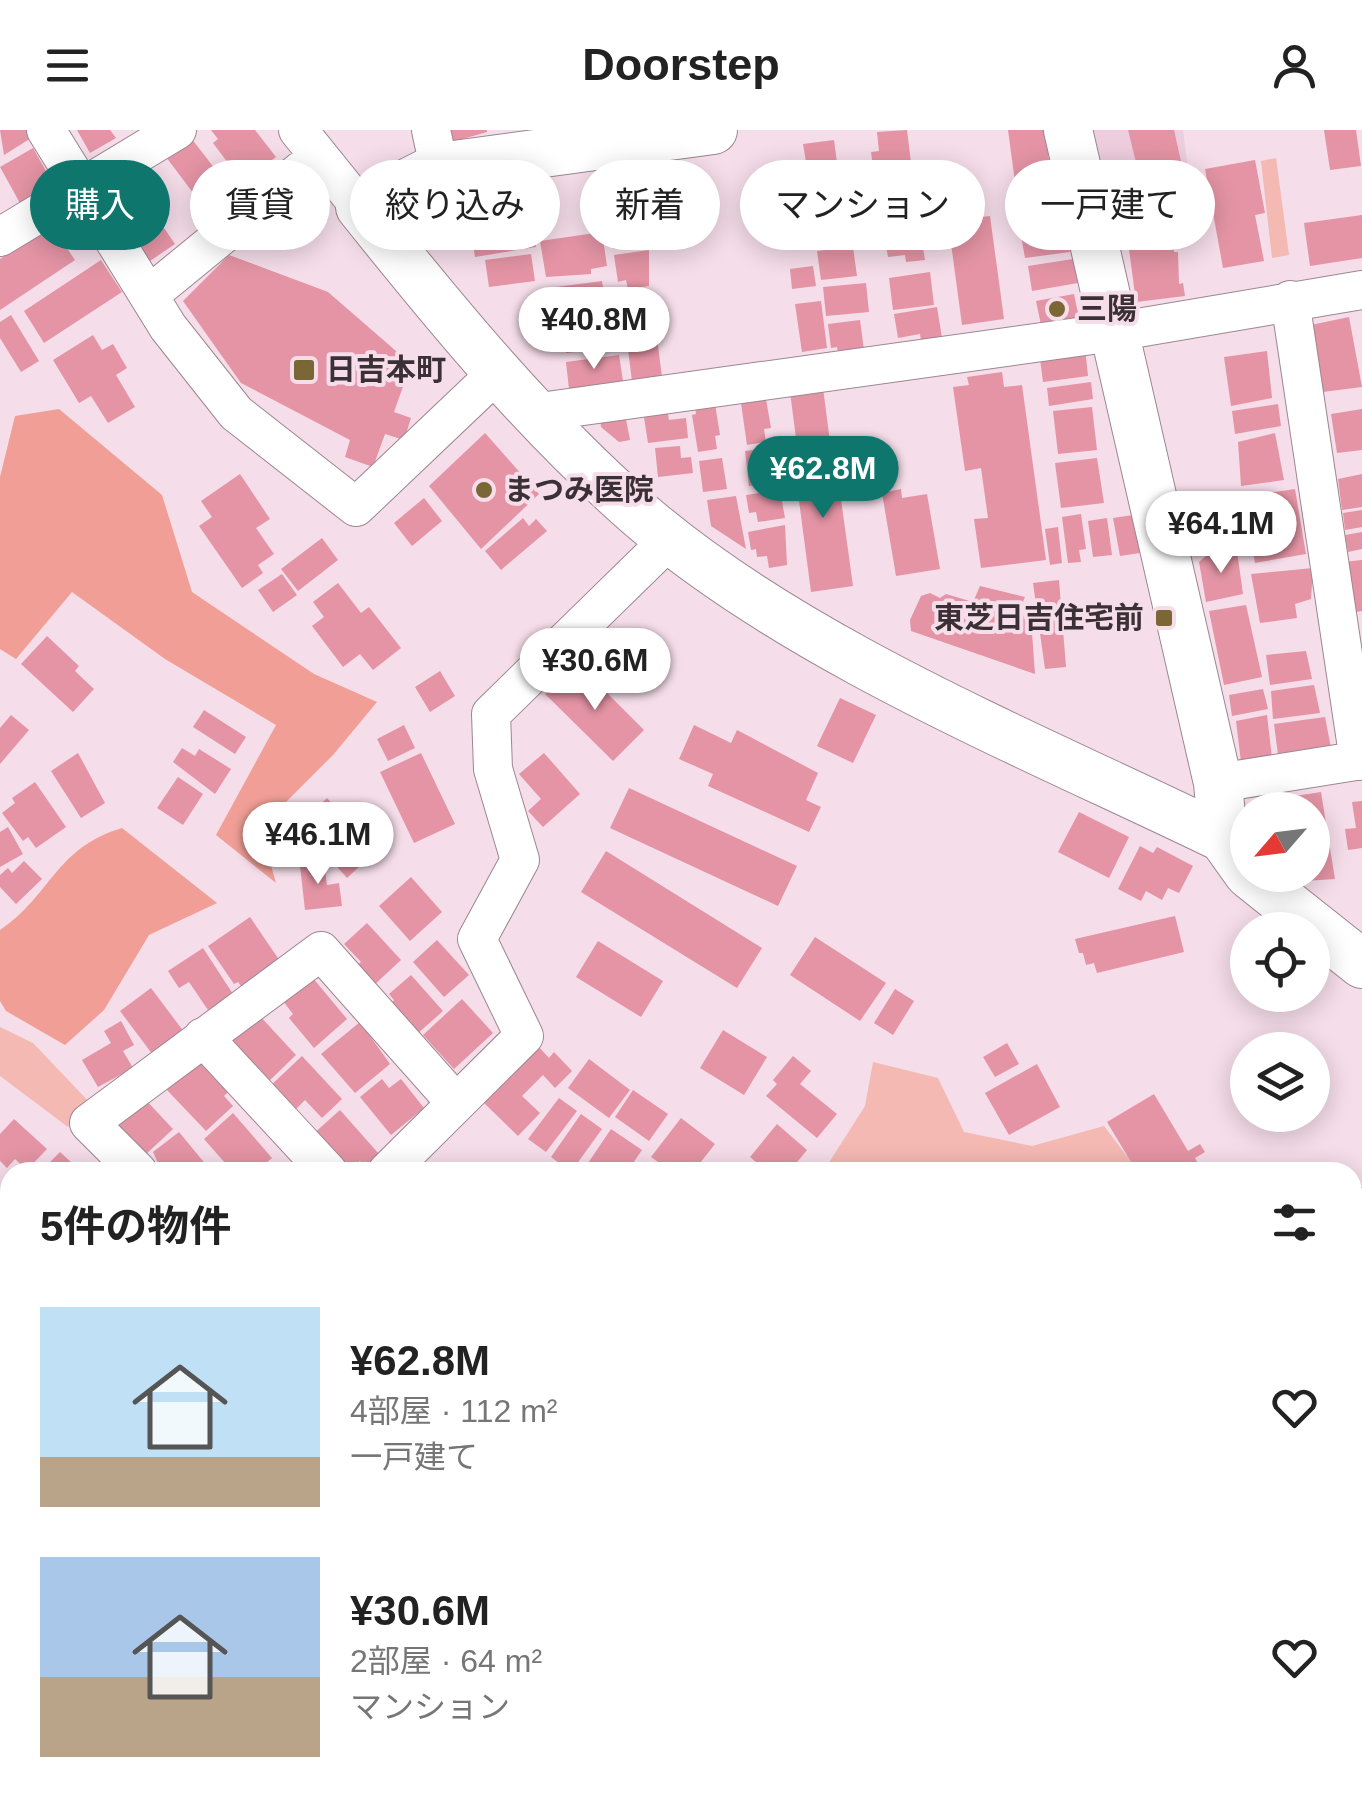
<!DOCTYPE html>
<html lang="ja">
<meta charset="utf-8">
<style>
body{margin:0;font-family:Helvetica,"Noto Sans JP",sans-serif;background:#f2f2f2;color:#222;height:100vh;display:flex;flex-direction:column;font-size:38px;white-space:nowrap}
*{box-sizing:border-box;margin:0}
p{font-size:32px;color:#767676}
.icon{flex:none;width:55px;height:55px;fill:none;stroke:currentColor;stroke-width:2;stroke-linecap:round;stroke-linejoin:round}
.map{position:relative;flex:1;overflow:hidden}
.sheet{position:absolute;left:0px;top:1032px;width:1362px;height:642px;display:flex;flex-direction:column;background:#fff;border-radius:30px 30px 0 0;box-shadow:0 5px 25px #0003}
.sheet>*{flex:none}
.top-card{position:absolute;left:30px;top:30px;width:1302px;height:90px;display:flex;gap:20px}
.needle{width:65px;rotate:242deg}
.buttons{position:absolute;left:1230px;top:662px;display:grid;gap:20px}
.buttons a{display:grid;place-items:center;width:100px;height:100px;border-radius:50%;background:#fff;box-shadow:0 5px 25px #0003;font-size:50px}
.price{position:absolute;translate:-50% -85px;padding:0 22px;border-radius:35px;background:#fff;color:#222;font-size:32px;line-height:65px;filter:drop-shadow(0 2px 5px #0008)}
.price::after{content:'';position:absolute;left:50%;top:60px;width:30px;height:22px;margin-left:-15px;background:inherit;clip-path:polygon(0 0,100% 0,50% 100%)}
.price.selected{background:#0f766e;color:#fff}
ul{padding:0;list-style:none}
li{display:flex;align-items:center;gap:30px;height:250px;padding:0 40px}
li span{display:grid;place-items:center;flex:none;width:280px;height:200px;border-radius:0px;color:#555}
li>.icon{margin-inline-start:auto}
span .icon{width:120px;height:120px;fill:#fffc;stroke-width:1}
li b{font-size:42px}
h2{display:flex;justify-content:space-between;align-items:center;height:120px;padding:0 40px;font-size:42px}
.chip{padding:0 35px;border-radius:45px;background:#fff;box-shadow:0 5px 25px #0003;font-size:35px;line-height:90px}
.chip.selected{background:#0f766e;color:#fff}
header{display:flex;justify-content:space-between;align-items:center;height:130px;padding:0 40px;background:#fff;font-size:45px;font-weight:600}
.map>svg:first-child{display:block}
.built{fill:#edcdde}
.green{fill:#f4b9b3}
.forest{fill:#f09e96}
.building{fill:#e494a5}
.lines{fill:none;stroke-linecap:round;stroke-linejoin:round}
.minor-casing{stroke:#9c8691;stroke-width:40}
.tertiary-casing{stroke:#9c8691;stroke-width:50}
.minor{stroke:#fff;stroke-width:38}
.tertiary{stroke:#fff;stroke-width:48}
.poi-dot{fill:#7b6636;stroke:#f5dde9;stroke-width:4}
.labels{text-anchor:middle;stroke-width:8;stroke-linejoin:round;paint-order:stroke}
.poi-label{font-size:30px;font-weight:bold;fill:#3a3035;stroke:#f5dde9;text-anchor:start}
</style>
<header><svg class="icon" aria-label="menu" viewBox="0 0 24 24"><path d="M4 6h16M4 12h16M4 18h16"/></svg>Doorstep<svg class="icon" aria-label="person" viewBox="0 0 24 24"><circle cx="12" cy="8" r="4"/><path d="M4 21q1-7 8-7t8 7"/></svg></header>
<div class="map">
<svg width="1362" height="1674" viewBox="0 0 1362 1674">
<rect width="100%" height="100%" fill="#f5dde9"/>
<path class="built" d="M 1085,0 L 1183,0 L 1194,85 L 1106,97 Z"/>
<path class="green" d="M 1276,28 L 1289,125 L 1272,128 L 1261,31 Z
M 0,897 L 33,913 L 93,976 L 68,997 L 0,946 Z
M 873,932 L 938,948 L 964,1002 L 1032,1016 L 1104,996 L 1139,1042 L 823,1042 L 865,976 Z
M 1353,1442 L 1362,1455 L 1362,1674 L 887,1674 L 902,1665 L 1352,1665 Z"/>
<path class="forest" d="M 59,279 L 162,365 L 192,462 L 314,544 L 377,572 L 333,625 L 271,687 L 265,714 L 276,753 L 216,705 L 276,595 L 165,529 L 72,462 L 16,529 L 0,519 L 0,347 L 15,286 Z
M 122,698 L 217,773 L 149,805 L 104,880 L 65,915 L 6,881 L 0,871 L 0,800 C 51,766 55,718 122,698 Z
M 462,1665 L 596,1665 L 597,1674 L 466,1674 Z"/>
<path class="building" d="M 0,0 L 33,0 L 36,5 L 4,25 Z
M 77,0 L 110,0 L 116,8 L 90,23 Z
M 211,0 L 255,0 L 276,27 L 233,60 L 239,68 L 212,88 L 166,27 L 191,8 L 229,57 L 240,49 L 213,13 L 218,9 Z
M 451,0 L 487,0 L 487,2 L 452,12 Z
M 907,0 L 913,49 L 875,53 L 871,22 L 879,21 L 877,2 Z
M 1008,0 L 1045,0 L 1057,93 L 1021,97 Z
M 1128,0 L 1174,0 L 1191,76 L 1149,85 Z
M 1324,0 L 1356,0 L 1361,36 L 1330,40 Z
M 834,10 L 838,40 L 808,44 L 803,14 Z
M 33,18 L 54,55 L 21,75 L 0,37 Z
M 1255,30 L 1265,83 L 1255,85 L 1264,131 L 1223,138 L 1205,39 Z
M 843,50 L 846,74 L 814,78 L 811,53 Z
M 132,51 L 175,114 L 147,133 L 105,69 Z
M 912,55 L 915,81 L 920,80 L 921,90 L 888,93 L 883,59 Z
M 618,57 L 619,62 L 628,60 L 636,116 L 613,119 L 604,59 Z
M 528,59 L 536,117 L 475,127 L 465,68 Z
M 849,81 L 851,107 L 825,113 L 821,84 Z
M 1362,85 L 1362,128 L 1310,136 L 1304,93 Z
M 990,86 L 1004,189 L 962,195 L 948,91 Z
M 51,95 L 75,130 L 0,180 L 0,129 Z
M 920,98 L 925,130 L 906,132 L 905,125 L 888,127 L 884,104 Z
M 1066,98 L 1070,122 L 1025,128 L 1021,105 Z
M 1174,98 L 1174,122 L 1178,122 L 1179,154 L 1183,153 L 1185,166 L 1136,172 L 1127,104 Z
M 602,102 L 607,136 L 591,139 L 591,144 L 546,147 L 540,111 Z
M 853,117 L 857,146 L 821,150 L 817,121 Z
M 649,120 L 649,156 L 628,159 L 626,150 L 618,152 L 614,125 Z
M 531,124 L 535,151 L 489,157 L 485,130 Z
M 229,125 L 328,162 L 411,234 L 394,282 L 411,288 L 404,310 L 385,304 L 373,337 L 345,327 L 350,310 L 241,253 L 183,171 Z
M 1073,129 L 1078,153 L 1032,161 L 1028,136 Z
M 101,130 L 122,162 L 44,213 L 24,181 Z
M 813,136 L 816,156 L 792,159 L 790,139 Z
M 930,142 L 934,175 L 893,180 L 889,148 Z
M 602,151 L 606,178 L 559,184 L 556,157 Z
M 866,153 L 869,182 L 826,186 L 823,157 Z
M 651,162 L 662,247 L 632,251 L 621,165 Z
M 1074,164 L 1079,188 L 1041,195 L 1036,171 Z
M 821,171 L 827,218 L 802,222 L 795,174 Z
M 937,177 L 942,208 L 921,211 L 920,204 L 898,208 L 894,184 Z
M 11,185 L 39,231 L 21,242 L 0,208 L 0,192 Z
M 1349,187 L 1362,257 L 1315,263 L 1306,196 Z
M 601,190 L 603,211 L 616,209 L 617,218 L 566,223 L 563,194 Z
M 860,190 L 864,220 L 838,223 L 837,217 L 831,218 L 828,194 Z
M 93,205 L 102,220 L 113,214 L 127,238 L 116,245 L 135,277 L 108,293 L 91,266 L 79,273 L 53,230 Z
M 1085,218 L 1088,246 L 1043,252 L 1040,229 Z
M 1267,221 L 1272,268 L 1231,276 L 1224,227 Z
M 619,225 L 623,251 L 569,259 L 566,232 Z
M 1002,242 L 1004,257 L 1022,255 L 1046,430 L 981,438 L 974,389 L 988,388 L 981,338 L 965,341 L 953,257 L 969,255 L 967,247 Z
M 1091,252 L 1093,269 L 1049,276 L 1047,258 Z
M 823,258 L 830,312 L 797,316 L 790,262 Z
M 766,269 L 771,298 L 764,299 L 766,312 L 747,315 L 741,273 Z
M 715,274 L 720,305 L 715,306 L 717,319 L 698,322 L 692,285 L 696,284 L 695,277 Z
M 1278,274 L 1281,296 L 1235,304 L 1232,281 Z
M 1092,277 L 1097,320 L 1058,324 L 1053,281 Z
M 667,278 L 669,290 L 686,288 L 688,308 L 648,313 L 643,281 Z
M 1362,279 L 1362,320 L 1337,323 L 1331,284 Z
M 625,284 L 630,310 L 619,312 L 601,297 L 600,289 Z
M 485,303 L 539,364 L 481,419 L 429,356 Z
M 1275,303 L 1284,350 L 1241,356 L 1238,312 Z
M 680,316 L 681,328 L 691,327 L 693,343 L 658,347 L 655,318 Z
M 770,318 L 775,352 L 749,356 L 745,321 Z
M 834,319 L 853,456 L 811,462 L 793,325 Z
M 722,328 L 727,359 L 703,362 L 699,331 Z
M 1097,328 L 1104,373 L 1061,378 L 1055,333 Z
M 240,344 L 270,389 L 256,398 L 274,424 L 258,435 L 263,443 L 242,458 L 199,396 L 212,387 L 201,371 Z
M 1362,344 L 1362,377 L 1342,380 L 1338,349 Z
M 901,359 L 902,368 L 927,364 L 940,439 L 896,446 L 882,363 Z
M 1295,359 L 1306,424 L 1255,433 L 1243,367 Z
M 780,360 L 785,388 L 758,392 L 756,382 L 749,383 L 746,365 Z
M 736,366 L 746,419 L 711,396 L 707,370 Z
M 424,368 L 442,391 L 412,416 L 394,393 Z
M 1362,380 L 1362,397 L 1345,400 L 1343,383 Z
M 1081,384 L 1086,419 L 1079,420 L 1081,432 L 1068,433 L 1062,387 Z
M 1133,385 L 1140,423 L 1120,426 L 1113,388 Z
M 523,388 L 529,396 L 536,389 L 547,401 L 501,440 L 485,421 Z
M 1107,388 L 1112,425 L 1093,427 L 1088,391 Z
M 785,395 L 787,435 L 769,438 L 767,426 L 757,427 L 756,419 L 751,420 L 748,402 Z
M 1058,397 L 1062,433 L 1050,435 L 1045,399 Z
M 1362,402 L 1362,419 L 1348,422 L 1345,405 Z
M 322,408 L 338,430 L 298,461 L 281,439 Z
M 1237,421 L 1243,464 L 1206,472 L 1199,432 L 1207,425 Z
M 1362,430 L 1362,481 L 1350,483 L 1343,432 Z
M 1313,438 L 1311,469 L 1295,474 L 1297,488 L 1260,493 L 1251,444 Z
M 282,444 L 297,465 L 273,482 L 258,460 Z
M 1059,450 L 1066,537 L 1045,539 L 1033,453 Z
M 338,453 L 361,483 L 369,477 L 401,518 L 373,540 L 360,524 L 343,537 L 312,496 L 324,487 L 313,472 Z
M 980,456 L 1025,467 L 1018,483 L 1031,489 L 1035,544 L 911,501 L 910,490 L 921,466 L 930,463 L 940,468 L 946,464 L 973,472 Z
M 1246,475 L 1262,547 L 1224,555 L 1209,481 Z
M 47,506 L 79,536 L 75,541 L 94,559 L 73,582 L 21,534 Z
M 1306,521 L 1312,549 L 1270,555 L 1266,525 Z
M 580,536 L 644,600 L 613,631 L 545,564 Z
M 440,541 L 455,566 L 430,582 L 415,557 Z
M 1314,555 L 1320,583 L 1273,589 L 1271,561 Z
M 1263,559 L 1268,579 L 1232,586 L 1229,565 Z
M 840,568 L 876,585 L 853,633 L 817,616 Z
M 204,580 L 246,607 L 235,624 L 193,597 Z
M 11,585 L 29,600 L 0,634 L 0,598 Z
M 1267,585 L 1272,628 L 1241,632 L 1236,591 Z
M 1325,587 L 1331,618 L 1278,625 L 1274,594 Z
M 404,595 L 415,618 L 388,631 L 377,609 Z
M 694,595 L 731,613 L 737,600 L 818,643 L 806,670 L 821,677 L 809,702 L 708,656 L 713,644 L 679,629 Z
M 182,618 L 195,626 L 199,619 L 231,639 L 215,664 L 173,632 Z
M 78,623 L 105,673 L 81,688 L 51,641 Z
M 421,623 L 455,694 L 414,713 L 380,642 Z
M 544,623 L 580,664 L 543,697 L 528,681 L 541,669 L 519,644 Z
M 178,647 L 203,664 L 183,695 L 157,678 Z
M 35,652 L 66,697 L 36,718 L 28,707 L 23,711 L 2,683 L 15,673 L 12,668 Z
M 629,658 L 797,736 L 778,776 L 610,698 Z
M 1321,662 L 1335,749 L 1305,751 L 1297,745 L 1312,745 L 1312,680 L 1262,680 L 1261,671 Z
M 327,668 L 369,715 L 353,729 L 360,736 L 347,748 L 299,694 Z
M 1362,671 L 1362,718 L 1348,720 L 1345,699 L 1356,698 L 1352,672 Z
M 1079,682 L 1129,707 L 1109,748 L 1058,722 Z
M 8,697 L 23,724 L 0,737 L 0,702 Z
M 1140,716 L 1153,723 L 1157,717 L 1193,736 L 1179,763 L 1168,758 L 1162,770 L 1146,761 L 1141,771 L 1118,759 Z
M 606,721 L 762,818 L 737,858 L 581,762 Z
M 314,726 L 316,742 L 325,741 L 327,755 L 339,753 L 342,776 L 305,780 L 299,727 Z
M 24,731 L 42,749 L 16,774 L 0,757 L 0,745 L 8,738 L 12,743 Z
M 411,747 L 442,782 L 410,811 L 379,776 Z
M 1175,786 L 1184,822 L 1097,843 L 1094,833 L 1086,835 L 1083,823 L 1079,823 L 1075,809 Z
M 250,787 L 282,834 L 244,860 L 238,852 L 234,854 L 208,816 Z
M 367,793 L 401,830 L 373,856 L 355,837 L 361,832 L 344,814 Z
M 815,807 L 886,853 L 860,891 L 790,845 Z
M 437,810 L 469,845 L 444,867 L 413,832 Z
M 598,811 L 663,851 L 641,887 L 576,847 Z
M 203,818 L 233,864 L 208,880 L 189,852 L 179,858 L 168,841 Z
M 411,845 L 443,881 L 416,905 L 389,875 L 394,870 L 389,864 Z
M 312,847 L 347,889 L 314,918 L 289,888 L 293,884 L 283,871 Z
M 151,858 L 184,902 L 153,925 L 120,881 Z
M 895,859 L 914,871 L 893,905 L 874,893 Z
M 462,869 L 493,903 L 454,939 L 423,905 Z
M 258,884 L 296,925 L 267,953 L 228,911 Z
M 121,891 L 134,915 L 123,921 L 133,938 L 98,957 L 82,930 L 111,913 L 104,901 Z
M 360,892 L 390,934 L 355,963 L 321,924 Z
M 723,900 L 767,927 L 744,965 L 700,938 Z
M 1007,913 L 1019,934 L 995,947 L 983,927 Z
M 537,915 L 549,928 L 554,922 L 572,941 L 555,958 L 543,945 L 522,966 L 540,983 L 518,1006 L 482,971 Z
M 302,926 L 342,969 L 322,988 L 305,970 L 292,983 L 268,958 Z
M 793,926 L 811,941 L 800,954 L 837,984 L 817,1008 L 766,966 L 777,954 L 773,950 Z
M 589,929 L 630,960 L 609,988 L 568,958 Z
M 199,931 L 228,962 L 224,966 L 233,976 L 206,1001 L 167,960 Z
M 1037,934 L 1060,977 L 1009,1005 L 985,963 Z
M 382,949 L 389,958 L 401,949 L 424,978 L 391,1005 L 360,967 Z
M 633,960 L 668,984 L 649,1011 L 615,987 Z
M 1154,964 L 1188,1021 L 1200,1014 L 1205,1022 L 1195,1028 L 1203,1042 L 1137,1042 L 1107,992 Z
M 143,967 L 173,999 L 144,1026 L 114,994 Z
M 559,968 L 577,981 L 546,1022 L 528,1009 Z
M 340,980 L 379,1024 L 365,1037 L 360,1031 L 347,1042 L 311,1006 Z
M 233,983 L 272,1028 L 256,1042 L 233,1042 L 204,1009 Z
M 581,984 L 602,999 L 571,1042 L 551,1027 Z
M 681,988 L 715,1014 L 693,1042 L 672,1042 L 651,1027 Z
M 14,989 L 47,1019 L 27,1040 L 15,1029 L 7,1038 L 0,1031 L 0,1004 Z
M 777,994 L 807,1020 L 789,1042 L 768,1042 L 750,1027 Z
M 611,999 L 642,1020 L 627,1042 L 582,1042 Z
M 179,1002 L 212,1042 L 162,1042 L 153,1022 Z
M 60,1022 L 82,1042 L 40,1042 Z
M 10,1152 L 10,1188 L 3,1196 L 0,1163 Z
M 1358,1189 L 1362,1216 L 1355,1226 L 1361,1230 L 1352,1241 L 1352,1197 Z
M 9,1265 L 10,1293 L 0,1298 L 0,1270 Z
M 5,1300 L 10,1326 L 0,1332 L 0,1303 Z
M 1352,1300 L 1362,1306 L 1362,1368 L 1357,1376 L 1352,1373 Z
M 10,1369 L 10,1395 L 0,1401 L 0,1375 Z
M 10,1576 L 10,1613 L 5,1616 L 0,1606 L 0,1581 Z
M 25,1665 L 75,1665 L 79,1672 L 31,1674 Z
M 161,1665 L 204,1665 L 208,1673 L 166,1674 Z"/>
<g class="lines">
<defs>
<path id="minor" d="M 46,0 L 168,197 L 236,283 L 356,377 L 497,243
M 298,0 L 360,77
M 431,0 L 439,37
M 0,107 L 177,0
M 149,165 L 319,26
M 1290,170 L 1359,631
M 533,283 L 1114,202 L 1362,160
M 1218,653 L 1362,630
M 203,907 L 328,1042
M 138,1042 L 89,993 L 321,821 L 456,973
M 387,1042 L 524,906 L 477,809 L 520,730 L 493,639 L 491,584 L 671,408
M 1352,1083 L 1362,1077
M 0,1241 L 10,1250
M 1352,1442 L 1362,1455
M 0,1642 L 10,1636
M 279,1665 L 282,1674
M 811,1665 L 822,1674"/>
<path id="tertiary" d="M 713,0 L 439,37 L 360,77 C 447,186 535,293 640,385 C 799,522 1034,616 1223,708
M 1068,0 L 1218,653 L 1223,708 L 1248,743
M 1250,745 L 1362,834"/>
</defs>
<use href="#minor" class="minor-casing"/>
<use href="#tertiary" class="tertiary-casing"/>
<use href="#minor" class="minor"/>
<use href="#tertiary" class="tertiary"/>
</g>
<g class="poi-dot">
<circle cx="1057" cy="179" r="10"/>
<rect x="292" y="228" width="24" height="24" rx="5"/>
<circle cx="484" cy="360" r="10"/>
<rect x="1154" y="478" width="20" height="20" rx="5"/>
</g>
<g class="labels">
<g class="poi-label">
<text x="1077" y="189">三陽</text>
<text x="326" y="250">日吉本町</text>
<text x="504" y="370">まつみ医院</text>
<text x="1144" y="498" text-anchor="end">東芝日吉住宅前</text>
</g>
</g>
</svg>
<div class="buttons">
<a><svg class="needle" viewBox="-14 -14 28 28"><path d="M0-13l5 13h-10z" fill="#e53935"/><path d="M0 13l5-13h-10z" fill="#767676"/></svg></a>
<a><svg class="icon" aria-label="locate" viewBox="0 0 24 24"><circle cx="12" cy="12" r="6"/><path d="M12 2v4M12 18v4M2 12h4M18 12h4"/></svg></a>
<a><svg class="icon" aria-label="layers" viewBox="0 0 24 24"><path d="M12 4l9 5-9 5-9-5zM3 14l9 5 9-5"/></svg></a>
</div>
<b class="price" style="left:594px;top:242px">¥40.8M</b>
<b class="price selected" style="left:823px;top:391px">¥62.8M</b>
<b class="price" style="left:1221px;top:446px">¥64.1M</b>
<b class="price" style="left:595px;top:583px">¥30.6M</b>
<b class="price" style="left:318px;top:757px">¥46.1M</b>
<div class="top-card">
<a class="chip selected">購入</a>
<a class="chip">賃貸</a>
<a class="chip">絞り込み</a>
<a class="chip">新着</a>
<a class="chip">マンション</a>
<a class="chip">一戸建て</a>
</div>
<section class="sheet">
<h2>5件の物件<svg class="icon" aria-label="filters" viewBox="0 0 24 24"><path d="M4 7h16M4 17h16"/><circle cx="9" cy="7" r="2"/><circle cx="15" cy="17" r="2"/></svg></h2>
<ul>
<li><span style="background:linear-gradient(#bfe0f5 75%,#b9a48a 0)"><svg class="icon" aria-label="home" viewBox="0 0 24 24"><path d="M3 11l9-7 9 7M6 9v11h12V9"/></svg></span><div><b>¥62.8M</b><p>4部屋 · 112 m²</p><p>一戸建て</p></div><svg class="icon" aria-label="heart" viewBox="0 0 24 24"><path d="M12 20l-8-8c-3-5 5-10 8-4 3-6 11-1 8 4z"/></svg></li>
<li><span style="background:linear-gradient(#a9c7e8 60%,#b9a48a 0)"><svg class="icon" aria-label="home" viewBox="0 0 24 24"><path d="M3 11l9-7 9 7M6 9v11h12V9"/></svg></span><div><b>¥30.6M</b><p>2部屋 · 64 m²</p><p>マンション</p></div><svg class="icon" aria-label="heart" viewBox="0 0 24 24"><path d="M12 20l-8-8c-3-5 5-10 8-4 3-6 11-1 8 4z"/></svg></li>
</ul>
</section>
</div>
